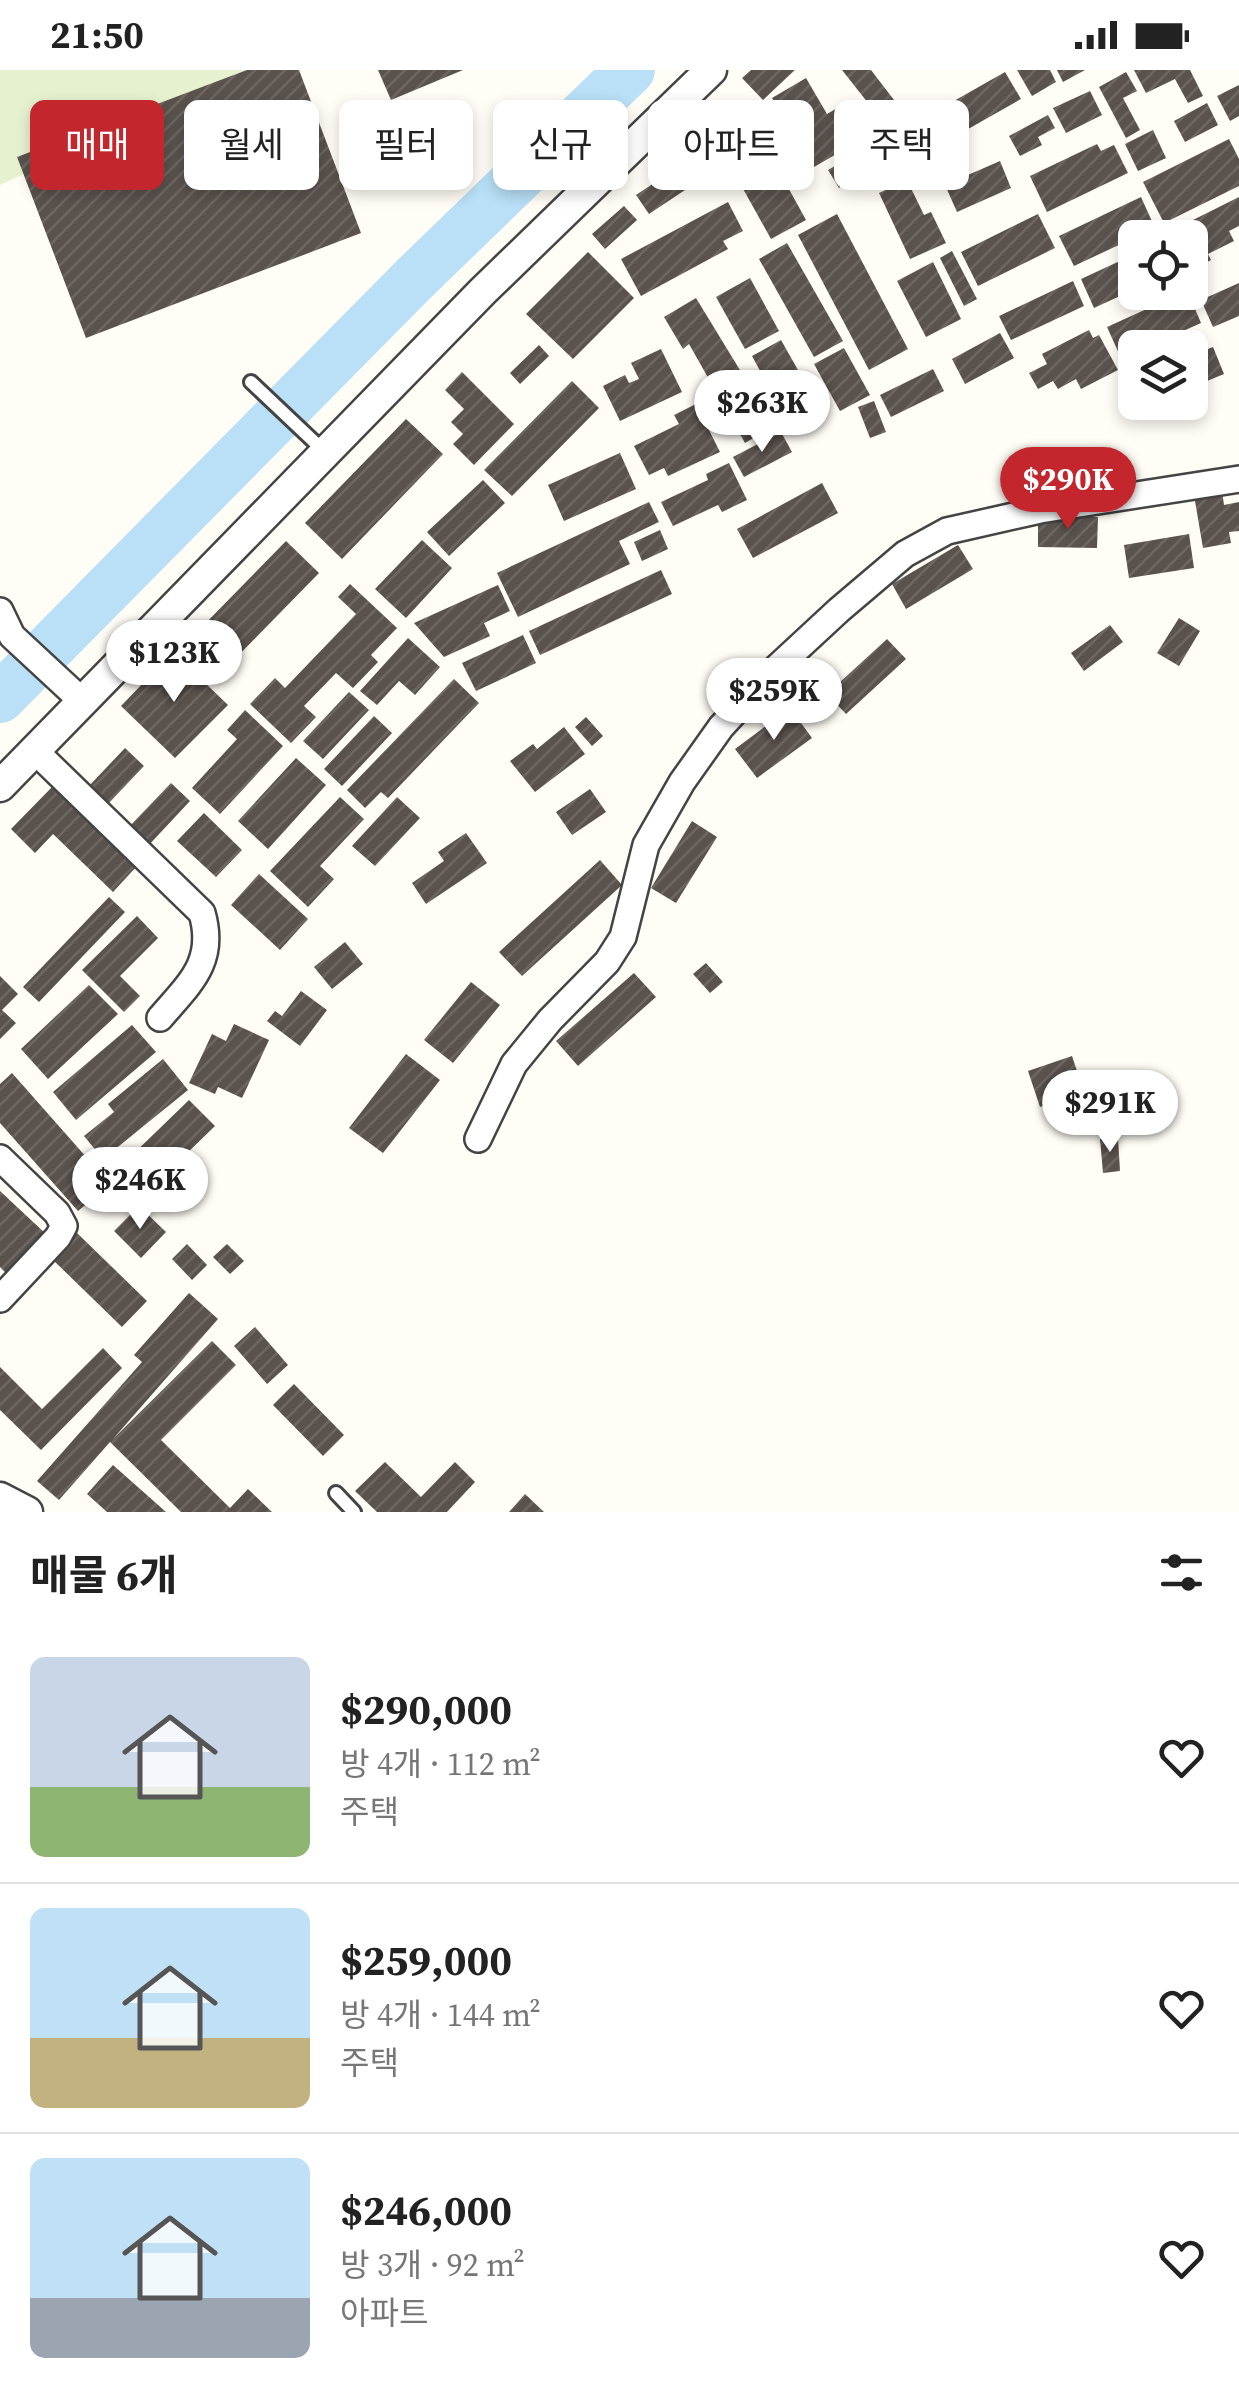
<!DOCTYPE html>
<html lang="ko">
<meta charset="utf-8">
<style>
body{margin:0;font-family:"Source Serif 4","Noto Sans KR",serif;background:#f2f2f2;color:#222;height:100vh;display:flex;flex-direction:column;font-size:38px;white-space:nowrap}
*{box-sizing:border-box;margin:0}
p{font-size:32px;color:#767676}
.icon{flex:none;width:55px;height:55px;fill:none;stroke:currentColor;stroke-width:2;stroke-linecap:round;stroke-linejoin:round}
.map{position:relative;height:1442px;overflow:hidden}
.side{display:flex;flex-direction:column;background:#fff;flex:1}
.side>*{flex:none}
.banner{position:absolute;left:30px;top:30px;width:1180px;height:90px;display:flex;gap:20px}
.fabs{position:absolute;left:1118px;top:150px;display:grid;gap:20px}
.fabs a{display:grid;place-items:center;width:90px;height:90px;border-radius:15px;background:#fff;box-shadow:0 5px 15px #0003;font-size:50px}
.price{position:absolute;translate:-50% -85px;padding:0 22px;border-radius:35px;background:#fff;color:#222;font-size:32px;line-height:65px;filter:drop-shadow(0 2px 5px #0008)}
.price::after{content:'';position:absolute;left:50%;top:60px;width:30px;height:22px;margin-left:-15px;background:inherit;clip-path:polygon(0 0,100% 0,50% 100%)}
.price.current{background:#c4262e;color:#fff}
ul{padding:0;list-style:none}
li{display:flex;align-items:center;gap:30px;height:250px;padding:0 30px}
li+li{border-top:2px solid #e0e0e0}
li span{display:grid;place-items:center;flex:none;width:280px;height:200px;border-radius:15px;color:#555}
li>.icon{margin-inline-start:auto}
span .icon{width:120px;height:120px;fill:#fffc;stroke-width:1}
li b{font-size:42px}
h2{display:flex;justify-content:space-between;align-items:center;height:120px;padding:0 30px;font-size:42px}
.chip{padding:0 35px;border-radius:15px;background:#fff;box-shadow:0 5px 15px #0003;font-size:35px;line-height:90px}
.chip.current{background:#c4262e;color:#fff}
.status{display:flex;justify-content:space-between;align-items:center;height:70px;padding:0 50px;background:#fff;direction:ltr}
.status svg{height:28px;fill:currentColor}
.map>svg:first-child{display:block}
.pitch{fill:#e6f2cf}
.lines{fill:none;stroke-linecap:round;stroke-linejoin:round}
.river{stroke:#b9e0f7;stroke-width:50}
.building{fill:url(#building-hatch)}
.service-casing{stroke:#444;stroke-width:18}
.minor-casing{stroke:#444;stroke-width:30}
.tertiary-casing{stroke:#444;stroke-width:35}
.service{stroke:#fff;stroke-width:12}
.minor{stroke:#fff;stroke-width:25}
.tertiary{stroke:#fff;stroke-width:30}
</style>
<div class="status"><b>21:50</b><svg viewBox="0 0 49 12"><path d="M0 12V9h3v3zM5 12V6h3v6zM10 12V3h3v9zM15 12V0h3v12zM26 1h20v11H26zM47 4h2v5h-2z"/></svg></div>
<div class="map">
<svg width="1239" height="1442" viewBox="0 0 1239 1442">
<defs>
<pattern id="building-hatch" width="6" height="6" patternUnits="userSpaceOnUse" patternTransform="scale(2.5)"><rect width="6" height="6" fill="#5a524d"/><path d="M-1 1l2-2M0 6l6-6M5 7l2-2" fill="none" stroke="#6d6662"/></pattern>
</defs>
<rect width="100%" height="100%" fill="#fffdf5"/>
<path class="pitch" d="M 0,0 L 247,0 L 0,115 Z"/>
<g class="lines">
<path class="river" d="M 0,628 L 414,209 L 630,0"/>
</g>
<path class="building" d="M 247,0 L 299,0 L 361,163 L 86,268 L 17,87 Z
M 378,0 L 463,0 L 391,30 Z
M 751,0 L 795,0 L 763,30 L 742,8 Z
M 842,0 L 871,0 L 904,43 L 887,57 Z
M 1017,0 L 1050,0 L 1056,12 L 1032,26 Z
M 1057,0 L 1085,0 L 1063,12 Z
M 1134,0 L 1190,0 L 1203,26 L 1188,33 L 1175,9 L 1146,23 Z
M 1005,2 L 1021,29 L 910,92 L 894,65 Z
M 1126,2 L 1137,21 L 1123,28 L 1140,60 L 1126,68 L 1099,17 Z
M 806,8 L 827,44 L 844,34 L 864,68 L 814,97 L 772,28 Z
M 1239,15 L 1239,46 L 1230,51 L 1217,26 Z
M 1090,21 L 1102,45 L 1066,63 L 1053,38 Z
M 1207,33 L 1218,55 L 1185,72 L 1174,51 Z
M 742,34 L 806,150 L 771,169 L 707,54 Z
M 1048,45 L 1055,58 L 1038,67 L 1042,75 L 1020,86 L 1009,66 Z
M 1153,60 L 1166,88 L 1138,101 L 1125,74 Z
M 882,68 L 901,99 L 884,109 L 876,96 L 839,118 L 828,100 Z
M 1229,69 L 1239,89 L 1239,116 L 1164,153 L 1143,112 Z
M 1097,74 L 1101,81 L 1114,75 L 1128,103 L 1047,142 L 1030,106 Z
M 696,85 L 709,104 L 649,144 L 636,125 Z
M 1000,91 L 1011,118 L 957,142 L 945,115 Z
M 907,110 L 924,145 L 931,142 L 946,173 L 910,189 L 879,123 Z
M 1141,127 L 1155,158 L 1074,196 L 1059,166 Z
M 1239,127 L 1239,156 L 1229,161 L 1234,171 L 1208,184 L 1211,190 L 1190,201 L 1190,168 L 1169,168 L 1167,163 Z
M 728,132 L 743,161 L 723,171 L 728,179 L 641,226 L 621,189 Z
M 624,136 L 637,150 L 605,179 L 592,164 Z
M 837,144 L 908,279 L 869,300 L 798,165 Z
M 1038,144 L 1055,178 L 978,216 L 961,182 Z
M 787,173 L 843,271 L 814,287 L 759,189 Z
M 952,181 L 977,229 L 964,236 L 940,188 Z
M 588,182 L 634,228 L 573,289 L 526,244 Z
M 1135,184 L 1135,219 L 1094,238 L 1081,209 Z
M 933,192 L 961,249 L 926,267 L 897,211 Z
M 750,208 L 779,261 L 745,279 L 716,227 Z
M 1073,211 L 1084,236 L 1011,270 L 999,246 Z
M 1239,213 L 1239,246 L 1213,257 L 1201,230 Z
M 1184,222 L 1188,222 L 1201,253 L 1145,278 L 1135,278 L 1135,282 L 1121,288 L 1107,257 Z
M 696,228 L 774,356 L 745,373 L 689,274 L 683,279 L 664,247 Z
M 1089,260 L 1093,268 L 1099,265 L 1118,300 L 1081,319 L 1076,309 L 1058,319 L 1053,311 L 1038,319 L 1029,303 L 1047,294 L 1042,284 Z
M 1000,263 L 1014,288 L 965,314 L 952,289 Z
M 781,270 L 819,337 L 789,354 L 752,286 Z
M 539,275 L 549,286 L 520,314 L 510,303 Z
M 1213,277 L 1224,304 L 1190,318 L 1190,286 Z
M 844,278 L 870,325 L 840,341 L 814,294 Z
M 661,279 L 682,322 L 620,351 L 603,316 L 625,305 L 629,313 L 639,309 L 631,293 Z
M 933,299 L 944,321 L 891,347 L 880,325 Z
M 462,302 L 514,354 L 474,395 L 453,374 L 463,364 L 451,352 L 464,339 L 445,320 Z
M 572,311 L 599,338 L 512,426 L 484,400 Z
M 874,331 L 886,362 L 870,368 L 858,337 Z
M 1142,332 L 1184,332 L 1184,333 L 1148,347 Z
M 696,334 L 720,382 L 668,406 L 664,398 L 649,405 L 634,376 L 679,354 L 674,345 Z
M 406,349 L 443,384 L 342,489 L 305,453 Z
M 781,362 L 792,382 L 744,407 L 733,387 Z
M 620,383 L 636,419 L 564,451 L 548,415 Z
M 729,393 L 747,430 L 722,442 L 718,435 L 673,456 L 661,432 L 708,410 L 706,404 Z
M 483,410 L 505,433 L 449,486 L 427,462 Z
M 822,413 L 838,443 L 753,488 L 737,459 Z
M 1222,421 L 1224,435 L 1239,432 L 1239,461 L 1229,462 L 1231,473 L 1203,478 L 1194,425 Z
M 649,432 L 659,452 L 619,471 L 630,494 L 518,547 L 497,503 Z
M 1038,446 L 1098,447 L 1097,478 L 1038,477 Z
M 660,460 L 668,479 L 642,491 L 634,472 Z
M 1189,464 L 1194,498 L 1129,508 L 1124,475 Z
M 422,470 L 452,498 L 406,548 L 375,519 Z
M 286,471 L 319,503 L 228,596 L 195,564 Z
M 958,475 L 973,499 L 906,539 L 892,514 Z
M 661,500 L 672,524 L 540,585 L 529,561 Z
M 350,514 L 397,558 L 371,585 L 378,592 L 353,618 L 336,603 L 304,636 L 316,647 L 291,673 L 250,634 L 275,608 L 285,618 L 356,544 L 338,527 Z
M 498,515 L 510,541 L 484,553 L 490,566 L 444,587 L 414,553 Z
M 1179,548 L 1200,561 L 1179,596 L 1157,583 Z
M 1110,555 L 1123,572 L 1084,601 L 1071,583 Z
M 523,565 L 536,593 L 476,621 L 462,593 Z
M 408,568 L 440,597 L 415,625 L 399,611 L 377,635 L 360,621 Z
M 887,569 L 906,589 L 846,644 L 827,624 Z
M 173,582 L 228,635 L 175,688 L 121,636 Z
M 454,609 L 479,633 L 388,728 L 381,722 L 365,738 L 347,720 Z
M 349,622 L 369,640 L 323,689 L 303,671 Z
M 790,638 L 812,668 L 757,708 L 735,679 Z
M 245,640 L 283,676 L 220,744 L 192,718 L 237,669 L 227,660 Z
M 374,646 L 392,663 L 342,716 L 324,699 Z
M 586,647 L 603,666 L 592,676 L 575,657 Z
M 564,657 L 585,684 L 535,722 L 510,691 L 533,674 L 537,679 Z
M 125,678 L 144,696 L 108,734 L 89,716 Z
M 296,688 L 326,715 L 268,779 L 238,751 Z
M 171,713 L 190,731 L 147,777 L 127,759 Z
M 54,715 L 137,796 L 113,822 L 53,764 L 35,783 L 11,759 Z
M 590,719 L 606,742 L 572,765 L 556,742 Z
M 340,727 L 364,749 L 320,796 L 334,809 L 308,837 L 270,801 Z
M 397,727 L 420,748 L 375,796 L 352,776 Z
M 204,743 L 242,780 L 216,807 L 177,771 Z
M 692,751 L 717,767 L 676,833 L 651,818 Z
M 466,763 L 487,793 L 426,834 L 412,813 L 444,791 L 438,782 Z
M 600,790 L 622,815 L 522,906 L 499,882 Z
M 259,804 L 308,849 L 280,880 L 231,835 Z
M 109,827 L 125,842 L 39,932 L 23,917 Z
M 137,846 L 158,868 L 120,906 L 140,926 L 124,942 L 82,900 Z
M 345,872 L 363,894 L 332,919 L 314,897 Z
M 706,893 L 723,912 L 710,923 L 693,904 Z
M 634,903 L 656,927 L 578,996 L 556,971 Z
M 0,906 L 18,924 L 2,940 L 16,953 L 0,969 Z
M 471,912 L 500,935 L 453,993 L 424,970 Z
M 89,915 L 118,944 L 48,1009 L 21,979 Z
M 301,921 L 327,940 L 300,976 L 267,951 L 275,941 L 282,946 Z
M 234,954 L 269,970 L 242,1028 L 218,1017 L 215,1024 L 189,1013 L 212,964 L 226,971 Z
M 132,955 L 156,982 L 76,1050 L 53,1022 Z
M 406,984 L 440,1010 L 383,1083 L 349,1058 Z
M 1072,986 L 1084,1022 L 1040,1037 L 1028,1001 Z
M 163,989 L 188,1020 L 103,1089 L 84,1066 L 114,1042 L 108,1034 Z
M 12,1003 L 110,1114 L 78,1141 L 0,1053 L 0,1014 Z
M 189,1030 L 215,1056 L 152,1117 L 127,1090 Z
M 1118,1068 L 1120,1101 L 1103,1103 L 1100,1069 Z
M 0,1121 L 47,1165 L 9,1206 L 0,1197 Z
M 139,1136 L 166,1162 L 141,1188 L 114,1161 Z
M 76,1162 L 147,1231 L 122,1257 L 51,1188 Z
M 187,1174 L 207,1195 L 192,1210 L 172,1189 Z
M 227,1174 L 244,1191 L 230,1204 L 213,1187 Z
M 189,1223 L 218,1249 L 113,1369 L 212,1271 L 236,1295 L 161,1370 L 230,1438 L 248,1419 L 272,1442 L 181,1442 L 110,1372 L 59,1430 L 37,1411 L 142,1292 L 134,1285 Z
M 255,1257 L 288,1295 L 267,1314 L 234,1276 Z
M 103,1278 L 122,1298 L 41,1380 L 0,1340 L 0,1297 L 42,1339 Z
M 294,1314 L 344,1365 L 323,1386 L 273,1335 Z
M 385,1392 L 421,1427 L 455,1392 L 475,1412 L 447,1442 L 377,1442 L 355,1421 Z
M 113,1395 L 166,1442 L 107,1442 L 87,1424 Z
M 525,1424 L 544,1442 L 509,1442 Z"/>
<g class="lines">
<defs>
<path id="service" d="M 251,312 L 325,382
M 336,1423 L 354,1442"/>
<path id="minor" d="M 0,541 L 12,566 L 81,630
M 34,680 L 202,843 C 216,892 190,913 160,948
M 478,1069 L 514,994 L 550,950 L 607,892 L 623,867 L 646,775 L 682,712 L 721,657 L 771,603 L 839,540 L 905,484 L 947,461 L 1040,440 L 1239,409
M 0,1088 L 57,1143 L 64,1156 L 58,1167 L 0,1229"/>
<path id="tertiary" d="M 0,716 L 483,221 L 711,0
M 0,1428 L 27,1442"/>
</defs>
<use href="#service" class="service-casing"/>
<use href="#minor" class="minor-casing"/>
<use href="#tertiary" class="tertiary-casing"/>
<use href="#service" class="service"/>
<use href="#minor" class="minor"/>
<use href="#tertiary" class="tertiary"/>
</g>
</svg>
<div class="fabs">
<a><svg class="icon" aria-label="locate" viewBox="0 0 24 24"><circle cx="12" cy="12" r="6"/><path d="M12 2v4M12 18v4M2 12h4M18 12h4"/></svg></a>
<a><svg class="icon" aria-label="layers" viewBox="0 0 24 24"><path d="M12 4l9 5-9 5-9-5zM3 14l9 5 9-5"/></svg></a>
</div>
<b class="price" style="left:762px;top:385px">$263K</b>
<b class="price current" style="left:1068px;top:462px">$290K</b>
<b class="price" style="left:174px;top:635px">$123K</b>
<b class="price" style="left:774px;top:673px">$259K</b>
<b class="price" style="left:1110px;top:1085px">$291K</b>
<b class="price" style="left:140px;top:1162px">$246K</b>
<div class="banner">
<a class="chip current">매매</a>
<a class="chip">월세</a>
<a class="chip">필터</a>
<a class="chip">신규</a>
<a class="chip">아파트</a>
<a class="chip">주택</a>
</div>
</div>
<section class="side">
<h2>매물 6개<svg class="icon" aria-label="filters" viewBox="0 0 24 24"><path d="M4 7h16M4 17h16"/><circle cx="9" cy="7" r="2"/><circle cx="15" cy="17" r="2"/></svg></h2>
<ul>
<li><span style="background:linear-gradient(#c9d6e8 65%,#8fb573 0)"><svg class="icon" aria-label="home" viewBox="0 0 24 24"><path d="M3 11l9-7 9 7M6 9v11h12V9"/></svg></span><div><b>$290,000</b><p>방 4개 · 112 m²</p><p>주택</p></div><svg class="icon" aria-label="heart" viewBox="0 0 24 24"><path d="M12 20l-8-8c-3-5 5-10 8-4 3-6 11-1 8 4z"/></svg></li>
<li><span style="background:linear-gradient(#bfe0f5 65%,#c2b280 0)"><svg class="icon" aria-label="home" viewBox="0 0 24 24"><path d="M3 11l9-7 9 7M6 9v11h12V9"/></svg></span><div><b>$259,000</b><p>방 4개 · 144 m²</p><p>주택</p></div><svg class="icon" aria-label="heart" viewBox="0 0 24 24"><path d="M12 20l-8-8c-3-5 5-10 8-4 3-6 11-1 8 4z"/></svg></li>
<li><span style="background:linear-gradient(#bfe0f5 70%,#9aa5b1 0)"><svg class="icon" aria-label="home" viewBox="0 0 24 24"><path d="M3 11l9-7 9 7M6 9v11h12V9"/></svg></span><div><b>$246,000</b><p>방 3개 · 92 m²</p><p>아파트</p></div><svg class="icon" aria-label="heart" viewBox="0 0 24 24"><path d="M12 20l-8-8c-3-5 5-10 8-4 3-6 11-1 8 4z"/></svg></li>
</ul>
</section>
